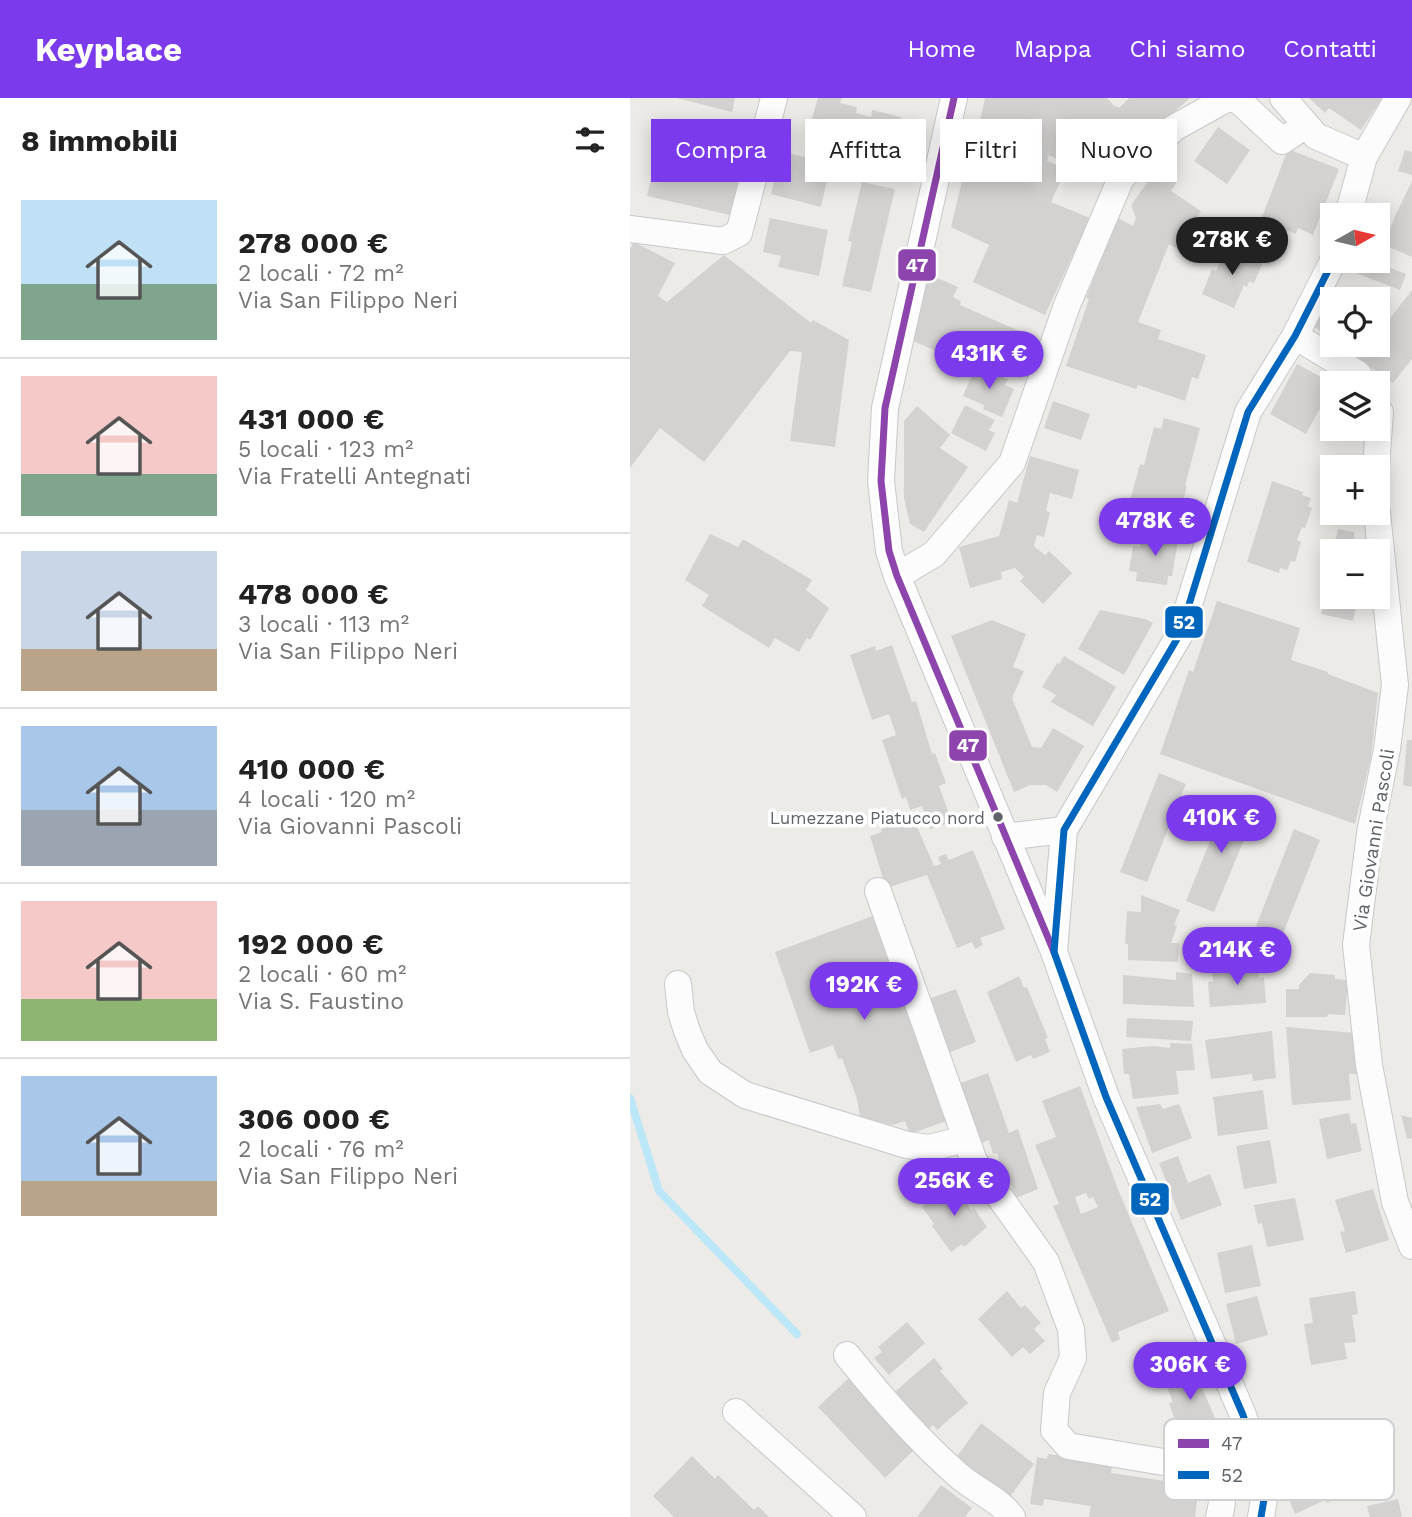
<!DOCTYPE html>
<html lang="it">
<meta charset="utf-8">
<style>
body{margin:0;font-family:"Work Sans",sans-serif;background:#f6f6f6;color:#222;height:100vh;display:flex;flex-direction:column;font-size:26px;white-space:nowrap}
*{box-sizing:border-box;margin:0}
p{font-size:23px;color:#767676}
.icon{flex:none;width:38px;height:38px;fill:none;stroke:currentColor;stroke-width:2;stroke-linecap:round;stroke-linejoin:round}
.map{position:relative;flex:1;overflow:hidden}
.sheet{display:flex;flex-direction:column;background:#fff;width:630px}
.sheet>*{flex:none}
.guide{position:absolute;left:21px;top:21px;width:654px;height:63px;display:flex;gap:14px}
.needle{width:46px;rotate:82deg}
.controls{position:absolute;left:690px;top:105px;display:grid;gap:14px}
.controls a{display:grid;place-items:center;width:70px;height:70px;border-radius:0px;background:#fff;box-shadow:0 4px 18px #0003;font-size:35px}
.price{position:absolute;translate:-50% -60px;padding:0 16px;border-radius:24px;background:#7c3aed;color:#fff;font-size:23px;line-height:46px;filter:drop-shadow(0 2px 4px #0008)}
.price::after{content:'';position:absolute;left:50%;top:42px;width:21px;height:16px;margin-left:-10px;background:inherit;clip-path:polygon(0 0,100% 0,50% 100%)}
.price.selected{background:#222;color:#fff}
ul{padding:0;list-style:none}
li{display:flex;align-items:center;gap:21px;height:175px;padding:0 21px}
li+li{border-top:2px solid #e0e0e0}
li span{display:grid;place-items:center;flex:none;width:196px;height:140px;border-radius:0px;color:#555}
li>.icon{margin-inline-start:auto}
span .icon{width:84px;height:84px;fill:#fffc;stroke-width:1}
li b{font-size:30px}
h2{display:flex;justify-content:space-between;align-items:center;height:84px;padding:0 21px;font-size:30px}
.pill{padding:0 24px;border-radius:0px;background:#fff;box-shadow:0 4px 18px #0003;font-size:24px;line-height:63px}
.pill.selected{background:#7c3aed;color:#fff}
header{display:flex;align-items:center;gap:42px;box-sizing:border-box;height:98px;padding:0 35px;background:#7c3aed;color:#fff}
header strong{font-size:33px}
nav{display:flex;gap:38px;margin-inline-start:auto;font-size:24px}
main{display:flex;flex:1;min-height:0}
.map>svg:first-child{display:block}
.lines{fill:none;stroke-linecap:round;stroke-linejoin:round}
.stream{stroke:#bce7f8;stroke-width:8}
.building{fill:#d4d2d1;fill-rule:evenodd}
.minor-casing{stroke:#c8c8c8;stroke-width:28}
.minor{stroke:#fcfcfc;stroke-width:26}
.bus-1-casing{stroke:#fff;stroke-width:12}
.bus-2-casing{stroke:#fff;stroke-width:12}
.bus-1{stroke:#8e44ad;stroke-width:7}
.bus-2{stroke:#0065bd;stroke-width:7}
.bus-dot{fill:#5d6367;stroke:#fff;stroke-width:2.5}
.labels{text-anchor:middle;stroke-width:7;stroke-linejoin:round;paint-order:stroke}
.bus-label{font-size:17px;fill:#5d6367;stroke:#fff;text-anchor:end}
.street-label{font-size:19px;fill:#5d6367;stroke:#fff}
.key{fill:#fff;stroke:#ced0d1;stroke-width:2}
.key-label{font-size:19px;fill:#5d6367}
.line-badge{stroke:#fff;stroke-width:2.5}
.badge-label{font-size:19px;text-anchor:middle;font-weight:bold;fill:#fff}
</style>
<header>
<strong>Keyplace</strong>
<nav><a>Home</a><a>Mappa</a><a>Chi siamo</a><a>Contatti</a></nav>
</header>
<main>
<section class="sheet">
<h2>8 immobili<svg class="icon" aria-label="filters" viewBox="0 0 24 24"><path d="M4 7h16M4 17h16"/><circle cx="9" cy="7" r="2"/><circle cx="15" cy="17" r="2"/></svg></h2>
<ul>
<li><span style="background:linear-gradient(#bfe0f5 60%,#7fa58c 0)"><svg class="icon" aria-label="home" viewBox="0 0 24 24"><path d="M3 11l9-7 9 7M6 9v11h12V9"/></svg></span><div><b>278 000 €</b><p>2 locali · 72 m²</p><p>Via San Filippo Neri</p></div></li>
<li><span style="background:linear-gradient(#f6c9c9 70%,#7fa58c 0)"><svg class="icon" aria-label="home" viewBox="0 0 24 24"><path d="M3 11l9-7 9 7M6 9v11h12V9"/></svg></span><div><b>431 000 €</b><p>5 locali · 123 m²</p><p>Via Fratelli Antegnati</p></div></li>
<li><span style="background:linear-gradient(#c9d6e8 70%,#b9a48a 0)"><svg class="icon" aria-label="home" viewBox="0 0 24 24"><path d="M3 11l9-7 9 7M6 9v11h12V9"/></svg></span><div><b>478 000 €</b><p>3 locali · 113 m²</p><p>Via San Filippo Neri</p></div></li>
<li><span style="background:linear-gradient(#a9c7e8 60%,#9aa5b1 0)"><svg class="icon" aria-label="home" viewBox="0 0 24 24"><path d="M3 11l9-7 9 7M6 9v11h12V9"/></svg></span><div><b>410 000 €</b><p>4 locali · 120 m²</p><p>Via Giovanni Pascoli</p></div></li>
<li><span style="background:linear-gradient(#f6c9c9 70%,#8fb573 0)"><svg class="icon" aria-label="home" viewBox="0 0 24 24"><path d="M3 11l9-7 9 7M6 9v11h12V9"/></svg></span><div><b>192 000 €</b><p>2 locali · 60 m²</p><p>Via S. Faustino</p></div></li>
<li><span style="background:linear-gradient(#a9c7e8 75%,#b9a48a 0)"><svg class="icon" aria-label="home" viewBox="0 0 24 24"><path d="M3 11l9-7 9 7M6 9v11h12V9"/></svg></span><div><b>306 000 €</b><p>2 locali · 76 m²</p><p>Via San Filippo Neri</p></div></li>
</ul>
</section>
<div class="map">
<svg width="782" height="1419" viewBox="0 0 782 1419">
<rect width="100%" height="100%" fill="#edebe8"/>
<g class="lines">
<path class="stream" d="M 0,1000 L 29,1093 L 167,1236"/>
</g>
<path class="building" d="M 47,0 L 105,0 L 102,14 Z
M 188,0 L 212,0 L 210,5 L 227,9 L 226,15 L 241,19 L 242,12 L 271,19 L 262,67 L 231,59 L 234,46 L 211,40 L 210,45 L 192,40 L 192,36 L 178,33 Z
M 355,0 L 477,0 L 485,9 L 487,8 L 489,10 L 499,0 L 560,0 L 516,39 L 490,58 L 483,49 L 458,76 L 419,57 L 417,63 L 436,71 L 421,104 L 460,120 L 415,217 L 343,184 L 359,147 L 321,129 L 340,49 L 344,50 Z
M 679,0 L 752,0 L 731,32 L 699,10 L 695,15 Z
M 588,29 L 620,52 L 597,86 L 564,63 Z
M 32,32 L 115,51 L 100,117 L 17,98 Z
M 658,51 L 709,71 L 683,137 L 668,130 L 666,136 L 631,122 Z
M 775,52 L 782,54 L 782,77 L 768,73 Z
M 152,54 L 201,65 L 191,109 L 141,96 Z
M 527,71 L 547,84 L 541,93 L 571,113 L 548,151 L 539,146 L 508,224 L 531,232 L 528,241 L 576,257 L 568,281 L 562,279 L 555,303 L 508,287 L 506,291 L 436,268 L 459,201 L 456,200 L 488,120 L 503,128 L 506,120 L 501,107 Z
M 782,83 L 782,159 L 754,147 L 765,118 Z
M 232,84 L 265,91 L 241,194 L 212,188 L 222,144 L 218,143 Z
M 140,120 L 198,132 L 189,178 L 148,169 L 151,158 L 133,154 Z
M 4,144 L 45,165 L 28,198 L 37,204 L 94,157 L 181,225 L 183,222 L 219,242 L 205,349 L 160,343 L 172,254 L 160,253 L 74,364 L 30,330 L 0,370 L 0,151 Z
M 597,148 L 633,164 L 624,185 L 619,183 L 617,189 L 614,187 L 604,210 L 572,196 L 582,171 L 586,173 Z
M 747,149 L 755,153 L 750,166 L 776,176 L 770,192 L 713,170 L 715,163 L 747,163 Z
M 298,176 L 328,189 L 323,199 L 331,203 L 330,207 L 394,235 L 376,277 L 315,250 L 313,256 L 283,243 Z
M 782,192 L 782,261 L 763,285 L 729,261 L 740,247 L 747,247 L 747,237 Z
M 697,201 L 702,205 L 702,240 L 683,228 Z
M 708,247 L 727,247 L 721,256 Z
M 667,266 L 702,285 L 702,289 L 676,336 L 640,316 Z
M 346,267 L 378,281 L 375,287 L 384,291 L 372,319 L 353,311 L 354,307 L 333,298 Z
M 423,303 L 460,316 L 451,342 L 414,330 Z
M 335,307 L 365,322 L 359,332 L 365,335 L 356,353 L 321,335 Z
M 287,308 L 320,337 L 310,350 L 338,369 L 294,434 L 280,426 L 274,400 L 274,323 Z
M 534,320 L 570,330 L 555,388 L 557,388 L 549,418 L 521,410 L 520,416 L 498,410 L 510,366 L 514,367 L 524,329 L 531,331 Z
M 400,358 L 449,372 L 442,401 L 420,395 L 416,413 L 420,414 L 414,439 L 407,437 L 404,448 L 415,457 L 419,453 L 442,475 L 413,506 L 390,483 L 394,479 L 385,470 L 371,474 L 372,481 L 340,490 L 329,449 L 369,438 L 379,402 L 387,405 Z
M 642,383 L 673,394 L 672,397 L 681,400 L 678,408 L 682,410 L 675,430 L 672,429 L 667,442 L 671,444 L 665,464 L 661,463 L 657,472 L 650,470 L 649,475 L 617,464 Z
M 708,431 L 724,434 L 725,453 L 703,453 Z
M 512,433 L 549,437 L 542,478 L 538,478 L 537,487 L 506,483 L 507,474 L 499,473 L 503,448 L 510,449 Z
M 80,436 L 108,449 L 113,441 L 182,482 L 176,492 L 199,510 L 180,542 L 177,540 L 169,554 L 145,540 L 139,550 L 72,508 L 79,497 L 55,482 Z
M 701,468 L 702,499 L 728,499 L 723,523 L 691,516 Z
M 587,503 L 670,530 L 661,562 L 698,574 L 698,576 L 748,595 L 741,659 L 725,726 L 530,656 L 559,572 L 563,574 Z
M 470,512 L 515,521 L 523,525 L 494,577 L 448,551 Z
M 362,522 L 396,536 L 383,569 L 394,573 L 382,600 L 402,649 L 411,650 L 423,630 L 454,648 L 427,694 L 416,687 L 400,687 L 384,694 L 321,538 Z
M 262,547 L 282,604 L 286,603 L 302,656 L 305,655 L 316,685 L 309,688 L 322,724 L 300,731 L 292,708 L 280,712 L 276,699 L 272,701 L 252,642 L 266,637 L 259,616 L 242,622 L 220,557 L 245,548 L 246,553 Z
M 434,558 L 486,589 L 463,628 L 421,604 L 426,597 L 412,589 L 427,565 L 429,566 Z
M 777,642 L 782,642 L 782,689 L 773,687 Z
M 529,675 L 556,686 L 517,784 L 490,774 Z
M 597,701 L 626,713 L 584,814 L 556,803 Z
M 280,722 L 281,725 L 285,724 L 304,768 L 311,766 L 308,759 L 316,756 L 319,762 L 343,752 L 375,831 L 350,840 L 353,847 L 345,851 L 342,844 L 327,850 L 297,777 L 256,790 L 240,738 L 252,734 L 251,731 Z
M 664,731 L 690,742 L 652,838 L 626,828 Z
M 511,797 L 550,812 L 544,827 L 547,828 L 541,845 L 549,845 L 548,864 L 498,862 L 498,846 L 495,846 L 497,813 L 511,814 Z
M 248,816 L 319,1022 L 280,1036 L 275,1023 L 262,1027 L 230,1019 L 227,1001 L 212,960 L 208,961 L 203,947 L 180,955 L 145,854 Z
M 628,867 L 629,880 L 634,879 L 636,905 L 580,909 L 578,884 L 583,883 L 582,870 Z
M 546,874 L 562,876 L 564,909 L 493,906 L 493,877 L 546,882 Z
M 680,875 L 705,877 L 705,881 L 718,882 L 715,917 L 698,916 L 697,919 L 656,919 L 656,891 L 669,891 L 669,887 Z
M 389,878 L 394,890 L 397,889 L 418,940 L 415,941 L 420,954 L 403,961 L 401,957 L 386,964 L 357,894 Z
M 326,891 L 346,944 L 313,957 L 293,903 Z
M 497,920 L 563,923 L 561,943 L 496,939 Z
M 656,929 L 725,935 L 727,976 L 719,976 L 721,1002 L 662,1007 Z
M 642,933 L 646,980 L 623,983 L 622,976 L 581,981 L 575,942 Z
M 540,945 L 562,946 L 565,972 L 546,973 L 549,996 L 503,1001 L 499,976 L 494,976 L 492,951 L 523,948 L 540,950 Z
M 358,975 L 379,1035 L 388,1031 L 408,1091 L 386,1100 L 377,1076 L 374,1077 L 367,1055 L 363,1056 L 359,1042 L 346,1047 L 325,987 Z
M 450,988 L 487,1089 L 539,1213 L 488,1234 L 490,1241 L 482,1245 L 423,1108 L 429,1106 L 405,1047 L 426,1039 L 412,1003 ZM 456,1095 L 459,1101 L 463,1099 L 468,1109 L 451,1116 L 445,1099 Z
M 633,992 L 638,1031 L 588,1038 L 583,999 Z
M 530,1006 L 533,1011 L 549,1006 L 562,1040 L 522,1055 L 506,1009 Z
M 719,1015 L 721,1026 L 726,1025 L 732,1053 L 697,1061 L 689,1021 Z
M 771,1017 L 782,1020 L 782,1041 L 777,1040 Z
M 640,1042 L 647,1085 L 614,1091 L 606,1048 Z
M 548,1058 L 558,1085 L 580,1076 L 592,1107 L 551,1122 L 529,1065 Z
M 325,1084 L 338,1101 L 335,1103 L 341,1112 L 344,1110 L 357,1129 L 334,1149 L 332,1146 L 321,1154 L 302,1128 L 304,1126 L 292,1109 Z
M 743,1091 L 759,1142 L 716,1155 L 710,1134 L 715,1133 L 705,1102 Z
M 665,1100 L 674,1142 L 637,1149 L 632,1125 L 628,1126 L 624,1107 Z
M 622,1147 L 631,1188 L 595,1195 L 587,1155 Z
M 377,1193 L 391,1210 L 395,1207 L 411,1225 L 404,1231 L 415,1243 L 400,1256 L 393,1249 L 382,1259 L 348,1221 Z
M 725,1193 L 728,1216 L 722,1217 L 726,1244 L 714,1245 L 717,1261 L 681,1267 L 674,1226 L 683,1225 L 679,1200 Z
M 627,1198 L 638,1237 L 606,1246 L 596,1206 Z
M 277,1224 L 295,1245 L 259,1277 L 244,1260 L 252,1254 L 248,1249 Z
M 304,1260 L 313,1271 L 310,1273 L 338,1305 L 307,1332 L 303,1327 L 294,1335 L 261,1297 Z
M 565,1272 L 586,1323 L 557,1336 L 550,1320 L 545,1322 L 539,1305 L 543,1304 L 535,1284 Z
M 222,1277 L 288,1348 L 255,1380 L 188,1309 Z
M 727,1321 L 750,1381 L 697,1405 L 695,1402 L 665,1416 L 647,1373 L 684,1356 L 678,1341 Z
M 351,1325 L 404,1366 L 379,1400 L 326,1360 Z
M 418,1356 L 482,1365 L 481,1375 L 569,1388 L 565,1419 L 459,1419 L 461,1408 L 414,1401 L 413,1408 L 400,1406 L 407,1359 L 417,1361 Z
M 62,1358 L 85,1381 L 88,1377 L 124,1412 L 128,1408 L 139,1419 L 44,1419 L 23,1398 Z
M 311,1387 L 342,1410 L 335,1419 L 287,1419 Z
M 768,1401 L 772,1419 L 740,1419 L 737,1408 Z"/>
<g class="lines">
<defs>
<path id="minor" d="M 324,0 L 255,310 L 251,383 L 259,453 L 267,478 L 422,849
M 606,0 L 652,43 L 676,27
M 653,0 L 686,38 L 734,59
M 718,117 L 734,59 L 768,0
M 0,131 L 93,143 L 109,135 L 144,0
M 665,238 L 728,276 L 734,285
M 746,369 L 750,314 L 747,310
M 747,415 L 765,587 L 757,651 L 740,735 L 726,847 L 739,967 L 765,1104 L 782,1148
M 267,478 L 304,456 L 382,365 L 437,207 L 491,80 L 544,30 L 598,0
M 375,739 L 434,732
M 248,793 L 344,1063 L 416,1164 L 441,1231 L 443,1260 L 427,1295 L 424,1332 L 438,1348 L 575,1371 C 594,1384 595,1397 589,1419
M 48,886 L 51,914 L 57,933 L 65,952 L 80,974 L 115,997 L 277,1047 L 299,1050 L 336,1041
M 217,1257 C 249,1297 288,1342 327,1376 C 344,1392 368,1400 382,1419
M 106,1314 L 223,1419
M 631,1419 L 634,1401 L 632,1376 L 613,1317 L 476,999 L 424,854 L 434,732 L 550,536 L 618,314 L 665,238 L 703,163"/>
</defs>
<use href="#minor" class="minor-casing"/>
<use href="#minor" class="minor"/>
<defs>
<path id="bus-1" d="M 324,0 L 255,310 L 251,383 L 259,453 L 267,478 L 424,854"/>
<path id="bus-2" d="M 631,1419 L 634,1401 L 632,1376 L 613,1317 L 476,999 L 424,854 L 434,732 L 550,536 L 618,314 L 665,238 L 703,163"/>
</defs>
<use href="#bus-1" class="bus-1-casing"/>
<use href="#bus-2" class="bus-2-casing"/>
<use href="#bus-1" class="bus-1"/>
<use href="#bus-2" class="bus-2"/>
</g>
<circle class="bus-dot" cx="368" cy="719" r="6"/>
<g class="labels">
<g class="bus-label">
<text x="355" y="726">Lumezzane Piatucco nord</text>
</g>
<g class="street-label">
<text transform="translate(743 742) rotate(-81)" y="7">Via Giovanni Pascoli</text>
</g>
</g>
<rect x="534" y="1321" width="230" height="81" rx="10" class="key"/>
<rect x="548" y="1341" width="31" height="9" fill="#8e44ad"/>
<rect x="548" y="1373" width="31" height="8" fill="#0065bd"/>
<g class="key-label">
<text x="591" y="1352">47</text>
<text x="591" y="1384">52</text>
</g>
<g class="line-badge">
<rect x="267" y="150" width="40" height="34" rx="7" fill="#8e44ad"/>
<rect x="534" y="507" width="40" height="34" rx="7" fill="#0065bd"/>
<rect x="318" y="631" width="40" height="33" rx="7" fill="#8e44ad"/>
<rect x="500" y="1084" width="40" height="34" rx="7" fill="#0065bd"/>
</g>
<g class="badge-label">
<text x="287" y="174">47</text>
<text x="554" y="531">52</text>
<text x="338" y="654">47</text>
<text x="520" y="1108">52</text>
</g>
</svg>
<div class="controls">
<a><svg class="needle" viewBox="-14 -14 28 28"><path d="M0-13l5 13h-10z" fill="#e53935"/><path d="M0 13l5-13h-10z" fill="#767676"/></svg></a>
<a><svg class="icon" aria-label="locate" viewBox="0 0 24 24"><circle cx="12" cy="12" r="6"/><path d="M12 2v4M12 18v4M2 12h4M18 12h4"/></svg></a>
<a><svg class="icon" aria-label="layers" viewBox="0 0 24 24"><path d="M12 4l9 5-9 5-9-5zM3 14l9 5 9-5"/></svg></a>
<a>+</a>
<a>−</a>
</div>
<b class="price selected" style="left:602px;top:179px">278K €</b>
<b class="price" style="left:359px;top:293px">431K €</b>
<b class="price" style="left:525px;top:460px">478K €</b>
<b class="price" style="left:591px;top:757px">410K €</b>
<b class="price" style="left:607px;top:889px">214K €</b>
<b class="price" style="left:234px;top:924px">192K €</b>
<b class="price" style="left:324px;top:1120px">256K €</b>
<b class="price" style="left:560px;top:1304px">306K €</b>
<div class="guide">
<a class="pill selected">Compra</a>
<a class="pill">Affitta</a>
<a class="pill">Filtri</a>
<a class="pill">Nuovo</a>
</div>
</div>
</main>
